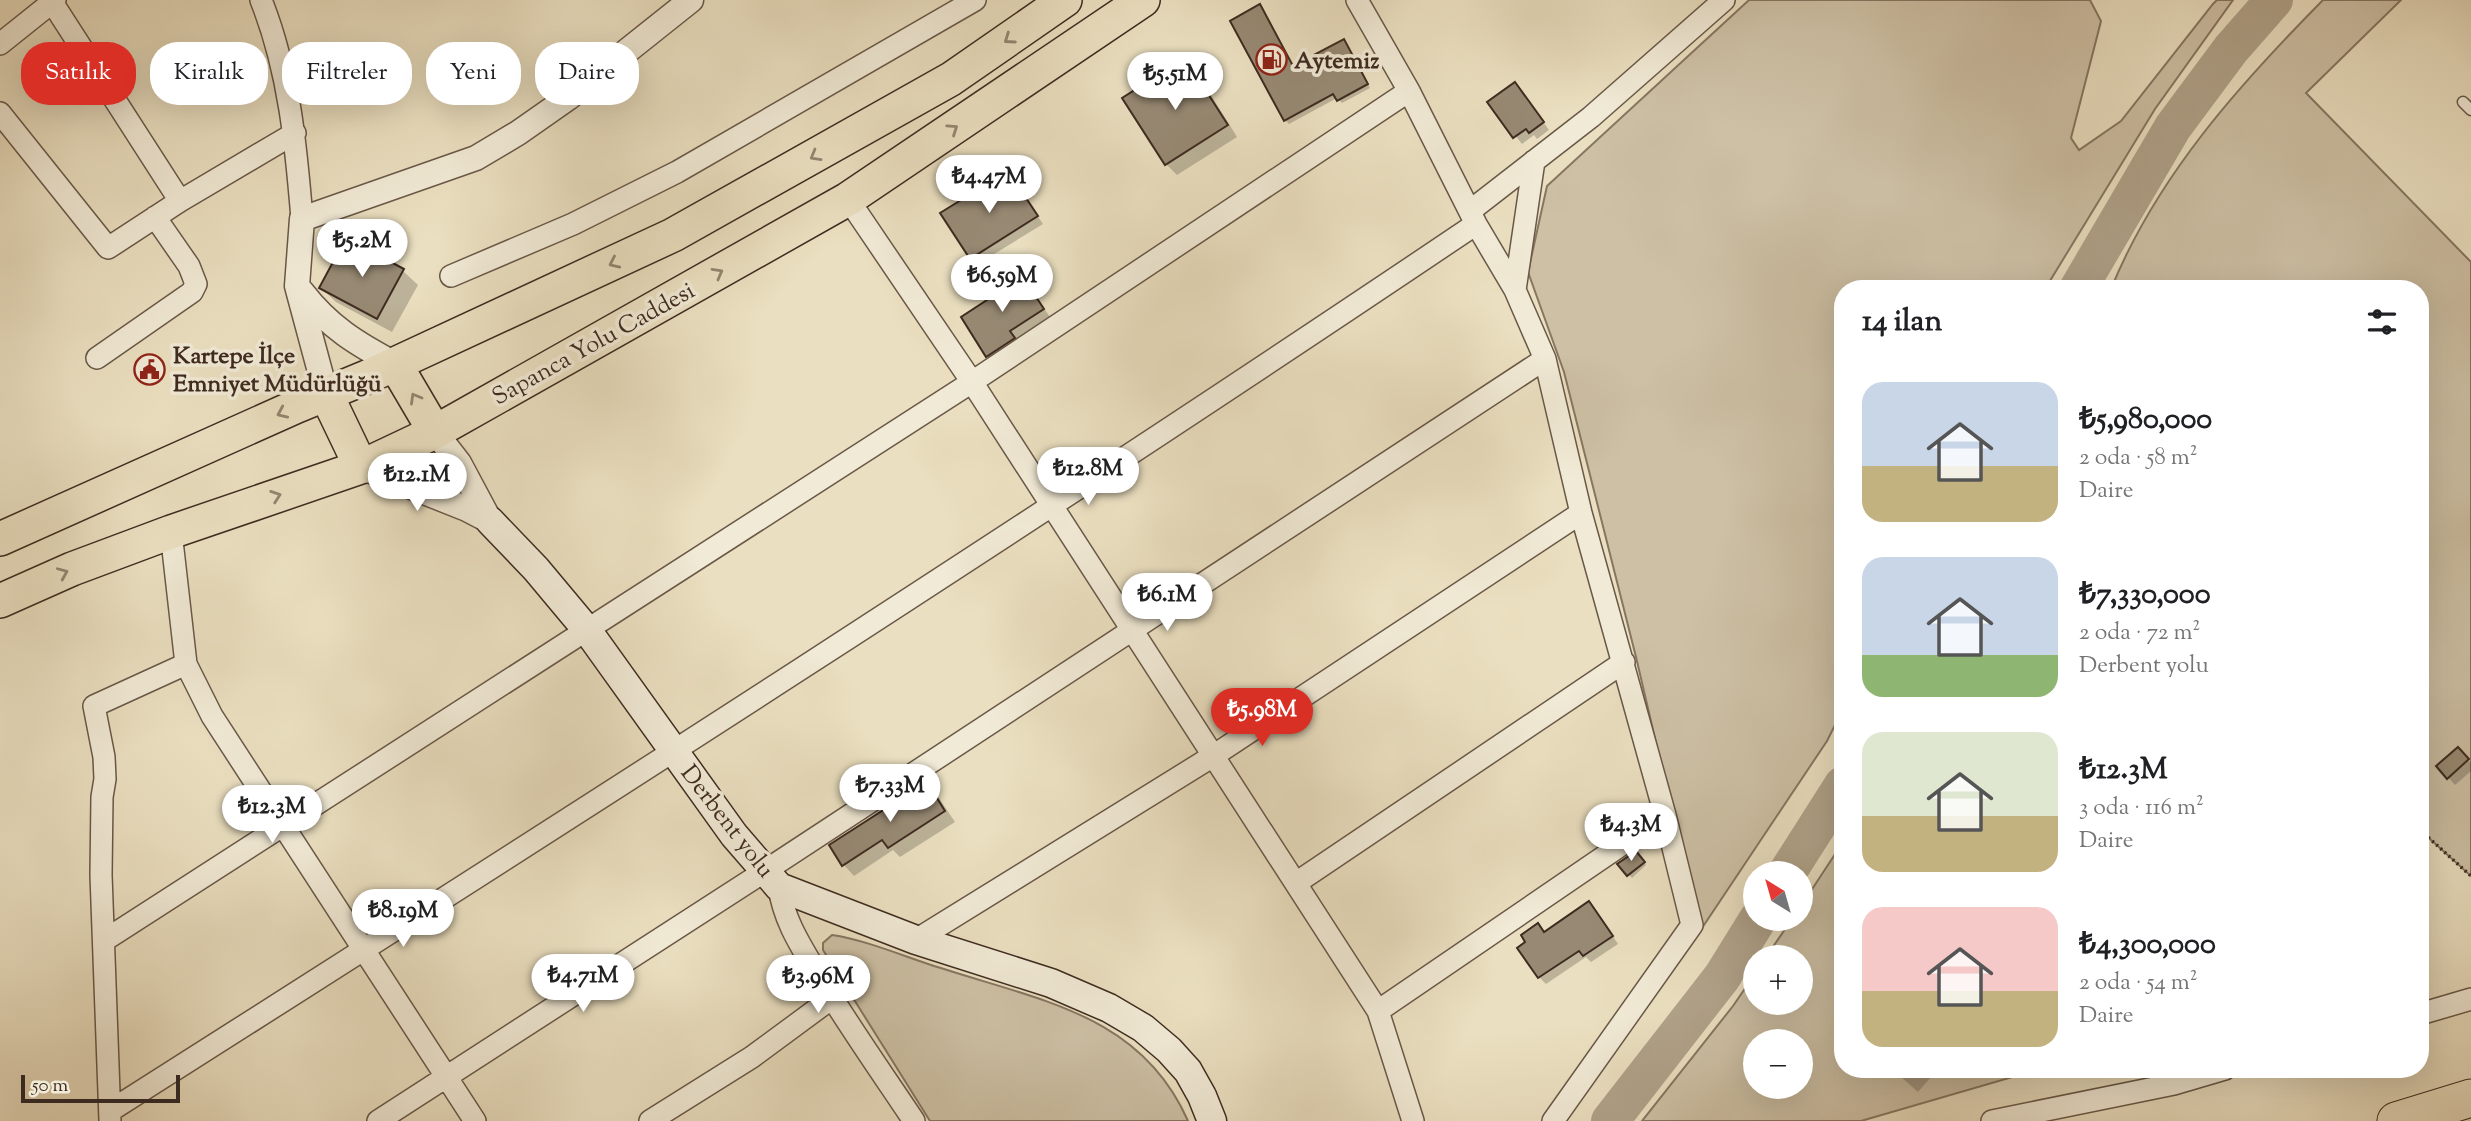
<!DOCTYPE html>
<html lang="tr">
<meta charset="utf-8">
<style>
body{margin:0;font-family:"Sorts Mill Goudy",serif;background:#f2f2f2;color:#202124;height:100vh;display:flex;flex-direction:column;font-size:26px;white-space:nowrap}
*{box-sizing:border-box;margin:0}
p{font-size:23px;color:#757577}
.icon{flex:none;width:38px;height:38px;fill:none;stroke:currentColor;stroke-width:2;stroke-linecap:round;stroke-linejoin:round}
.map{position:relative;flex:1;overflow:hidden}
.panel{position:absolute;left:1834px;top:280px;width:595px;height:798px;display:flex;flex-direction:column;background:#fff;border-radius:28px;box-shadow:0 7px 28px #0002}
.panel>*{flex:none}
.hud{position:absolute;left:21px;top:42px;width:665px;height:63px;display:flex;gap:14px}
.needle{width:46px;rotate:323deg}
.fabs{position:absolute;left:1743px;top:861px;display:grid;gap:14px}
.fabs a{display:grid;place-items:center;width:70px;height:70px;border-radius:50%;background:#fff;box-shadow:0 7px 28px #0002;font-size:35px}
.scale{position:absolute;left:21px;bottom:18px;width:159px;box-sizing:border-box;padding-left:7px;border:4px solid #3e2b20;border-top:0;font-size:19px;line-height:24px;white-space:nowrap;color:#3e2b20;-webkit-text-stroke:5px #f1ead6;paint-order:stroke}
.price{position:absolute;translate:-50% -60px;padding:0 16px;border-radius:24px;background:#fff;color:#222;font-size:23px;line-height:46px;filter:drop-shadow(0 2px 4px #0008)}
.price::after{content:'';position:absolute;left:50%;top:42px;width:21px;height:16px;margin-left:-10px;background:inherit;clip-path:polygon(0 0,100% 0,50% 100%)}
.price.selected{background:#d93025;color:#fff}
ul{padding:0;list-style:none}
li{display:flex;align-items:center;gap:21px;height:175px;padding:0 28px}
li span{display:grid;place-items:center;flex:none;width:196px;height:140px;border-radius:21px;color:#555}
li>.icon{margin-inline-start:auto}
span .icon{width:84px;height:84px;fill:#fffc;stroke-width:1}
li b{font-size:30px}
h2{display:flex;justify-content:space-between;align-items:center;height:84px;padding:0 28px;font-size:30px}
.tag{padding:0 24px;border-radius:28px;background:#fff;box-shadow:0 7px 28px #0002;font-size:24px;line-height:63px}
.tag.selected{background:#d93025;color:#fff}
.map>svg:first-child{display:block}
.green{fill:#cdc0a5;stroke:#867662;stroke-width:2;fill-rule:evenodd}
.shadow{fill:#0003}
.lines{fill:none;stroke-linecap:round;stroke-linejoin:round}
.river{stroke:#b0a28a;stroke-width:38}
.building{fill:#978973;stroke:#3e2b20;stroke-width:2}
.service-casing{stroke:#695848;stroke-width:13}
.minor-casing{stroke:#695848;stroke-width:24}
.tertiary-casing{stroke:#695848;stroke-width:27}
.secondary-casing{stroke:#3e2b20;stroke-width:31}
.trunk-casing{stroke:#3e2b20;stroke-width:36}
.motorway-casing{stroke:#3e2b20;stroke-width:39}
.path{stroke:#3e2b20;stroke-width:3.5;stroke-dasharray:2 3.5;stroke-linecap:butt}
.service{stroke:#f1ead6;stroke-width:10}
.minor{stroke:#f1ead6;stroke-width:21}
.tertiary{stroke:#f1ead6;stroke-width:24}
.secondary{stroke:#f1ead6;stroke-width:28}
.trunk{stroke:#eadfc0;stroke-width:33}
.motorway{stroke:#eadfc0;stroke-width:37}
.oneway{stroke:#948570}
.labels{text-anchor:middle;stroke-width:7;stroke-linejoin:round;paint-order:stroke}
.poi-label{font-size:24px;font-weight:bold;fill:#3e2b20;stroke:#f1ead6;text-anchor:start}
.street-label{font-size:24px;fill:#3e2b20;stroke:#f1ead6}
</style>
<div class="map">
<svg width="2471" height="1121" viewBox="0 0 2471 1121">
<rect width="100%" height="100%" fill="#eadfc0"/>
<filter id="stains"><feTurbulence type="fractalNoise" baseFrequency=".00286" numOctaves="4"/><feColorMatrix values="0 0 0 0 .2 0 0 0 0 .09 0 0 0 0 .02 0 0 0 .5 -.17"/></filter>
<radialGradient id="worn" r=".72"><stop offset=".6" stop-color="#630" stop-opacity="0"/><stop offset="1" stop-color="#630" stop-opacity=".3"/></radialGradient>
<path class="green" d="M 1749,0 L 2090,0 L 2101,21 L 2071,138 L 2079,150 L 2121,121 L 2213,4 L 2217,0 L 2233,0 L 2155,109 L 2045,289 L 1843,289 L 1843,709 L 1827,741 L 1700,931 L 1636,657 L 1564,372 L 1528,272 L 1547,186 Z
M 2323,0 L 2401,0 L 2306,93 L 2471,262 L 2471,876 L 2420,830 L 2420,289 L 2111,289 C 2157,176 2239,85 2323,0 Z
M 1843,842 L 1843,1069 L 2040,1069 L 1861,1121 L 1642,1121 L 1733,1006 L 1755,974 L 1755,1003 L 1801,1003 L 1801,957 L 1766,957 L 1792,919 L 1801,919 L 1801,906 ZM 1755,1041 L 1801,1041 L 1801,1087 L 1755,1087 Z
M 832,935 C 867,940 910,959 944,969 C 1043,1001 1142,1016 1188,1121 L 930,1121 L 823,950 L 823,943 Z"/>
<path class="shadow" d="M 1260,7 L 1294,68 L 1347,45 L 1370,88 L 1342,103 L 1337,98 L 1289,124 L 1285,120 Z
M 1185,61 L 1196,71 L 1237,137 L 1177,175 L 1166,164 Z
M 1521,91 L 1549,130 L 1537,139 L 1534,135 L 1522,144 L 1489,102 Z
M 1008,173 L 1043,224 L 978,264 L 972,258 Z
M 347,240 L 403,271 L 418,285 L 392,332 L 336,302 L 321,288 Z
M 1019,273 L 1050,317 L 1016,339 L 1020,345 L 995,362 L 988,356 Z
M 2458,749 L 2471,763 L 2471,771 L 2455,785 L 2439,767 Z
M 926,784 L 937,795 L 955,822 L 900,857 L 893,850 L 854,876 L 844,865 Z
M 1636,853 L 1646,865 L 1632,878 L 1620,864 Z
M 1595,910 L 1618,944 L 1591,962 L 1586,957 L 1546,984 L 1539,977 L 1528,942 L 1538,925 L 1546,933 Z
M 1892,1069 L 1938,1069 L 1918,1092 Z"/>
<g class="lines">
<path class="river" d="M 2078,289 L 2173,127 L 2231,49 L 2274,0
M 1787,873 L 1843,785
M 1610,1121 L 1722,977 L 1758,919"/>
</g>
<path class="building" d="M 1260,4 L 1293,66 L 1344,39 L 1368,84 L 1337,101 L 1333,94 L 1284,121 L 1230,21 Z
M 1185,58 L 1228,125 L 1165,165 L 1122,98 Z
M 1515,82 L 1544,122 L 1529,133 L 1526,129 L 1513,138 L 1487,102 Z
M 1008,171 L 1038,216 L 970,259 L 940,213 Z
M 346,238 L 404,269 L 377,319 L 319,288 Z
M 1019,271 L 1044,309 L 1010,331 L 1015,338 L 986,357 L 961,317 L 993,296 L 989,290 Z
M 2458,747 L 2469,759 L 2447,779 L 2436,766 Z
M 927,782 L 945,811 L 888,848 L 882,840 L 842,866 L 829,845 Z
M 1636,851 L 1645,862 L 1627,876 L 1617,864 Z
M 1589,901 L 1613,936 L 1583,956 L 1579,951 L 1538,978 L 1517,948 L 1525,942 L 1521,935 L 1538,923 L 1544,932 Z"/>
<g class="lines">
<defs>
<path id="service" d="M 2463,102 L 2471,110"/>
<path id="minor" d="M 261,0 C 289,70 296,145 302,219
M 1357,0 L 1409,91 L 1476,224 L 1515,290 L 1545,359 L 1581,513 L 1665,815 L 1692,925 L 1553,1121
M 52,2 L 180,201
M 0,44 L 55,0
M 0,113 L 108,248 L 180,201 L 295,133
M 848,199 L 972,382 L 1378,1011 L 1413,1121
M 1470,211 L 1591,117 L 1724,0
M 451,276 L 573,224 L 677,172 L 975,0
M 1515,290 L 1534,161
M 97,358 L 192,292 L 196,284 L 189,266 L 155,217
M 171,532 L 186,664 L 212,716 L 475,1121
M 1296,883 L 1624,662
M 779,887 C 784,921 801,946 818,975 C 848,1025 882,1073 914,1121
M 105,940 L 972,382 L 1409,91
M 916,940 L 1213,756 L 1581,513
M 1378,1011 L 1665,815
M 2420,1014 L 2471,999
M 110,1111 C 568,820 1026,527 1476,224
M 110,1120 L 101,875 L 102,797 L 105,779 L 104,757 L 94,706 L 186,664
M 378,1121 L 765,871 L 1545,359
M 650,1121 L 752,1057 L 832,998
M 1992,1121 L 2174,1084 L 2225,1069"/>
<path id="tertiary" d="M 302,292 C 329,327 357,344 395,364
M 326,394 L 297,286 L 302,219 L 476,158 L 518,133 L 568,98 L 691,0
M 435,432 L 459,463 L 490,521
M 361,467 L 467,509 L 490,521"/>
<path id="secondary" d="M 490,521 L 536,569 L 587,630 L 734,835 L 779,887 L 916,940 L 1051,983 L 1109,1008 L 1143,1028 L 1169,1050 L 1188,1071 L 1202,1096 L 1212,1121"/>
<path id="trunk" d="M 395,364 L 435,432
M 326,394 L 361,467
M 0,539 L 297,406 L 367,377 L 673,235 L 951,79 L 1065,0
M 0,601 L 72,569 L 171,532 L 361,467 L 435,432 L 848,199 L 1143,0"/>
<path id="motorway" d="M 2396,1121 L 2471,1098"/>
</defs>
<use href="#service" class="service-casing"/>
<use href="#minor" class="minor-casing"/>
<use href="#tertiary" class="tertiary-casing"/>
<use href="#secondary" class="secondary-casing"/>
<use href="#trunk" class="trunk-casing"/>
<use href="#motorway" class="motorway-casing"/>
<path class="path" d="M 2420,830 L 2471,876"/>
<use href="#service" class="service"/>
<use href="#minor" class="minor"/>
<use href="#tertiary" class="tertiary"/>
<use href="#secondary" class="secondary"/>
<use href="#trunk" class="trunk"/>
<use href="#motorway" class="motorway"/>
</g>
<defs><path id="oneway-chevron" d="M-2-3.5L2.5 0L-2 3.5" fill="none" stroke-width="1.6" stroke-linecap="round" stroke-linejoin="round" transform="scale(1.75)"/></defs>
<g class="oneway">
<use href="#oneway-chevron" transform="translate(1009 39) rotate(145)"/>
<use href="#oneway-chevron" transform="translate(953 129) rotate(-34)"/>
<use href="#oneway-chevron" transform="translate(815 156) rotate(150)"/>
<use href="#oneway-chevron" transform="translate(614 263) rotate(155)"/>
<use href="#oneway-chevron" transform="translate(718 273) rotate(-29)"/>
<use href="#oneway-chevron" transform="translate(415 398) rotate(-120)"/>
<use href="#oneway-chevron" transform="translate(282 413) rotate(156)"/>
<use href="#oneway-chevron" transform="translate(276 496) rotate(-19)"/>
<use href="#oneway-chevron" transform="translate(63 573) rotate(-23)"/>
</g>
<defs>
<symbol id="fuel-ring" viewBox="-11 -11 22 22"><circle r="9.5" fill="#f1ead6" stroke="#8f2418" stroke-width="1.5"/><path d="M-5.5-6h7V0h2V4h1.3V-2.5L3-4.5l.8-.8L6-3V5H2.5V1h-1V6h-7ZM-4.2-4.7v3.2H.2V-4.7Z" fill="#8f2418"/></symbol>
<symbol id="civic-ring" viewBox="-11 -11 22 22"><circle r="9.5" fill="#f1ead6" stroke="#8f2418" stroke-width="1.5"/><path d="M-.6-6.5H3V-4.5H.6V-3L4-1V1h2V6H-6V1h2V-1L-.6-3ZM-1.2 2.5V6h2.4V2.5Z" fill="#8f2418"/></symbol>
</defs>
<g fill-rule="evenodd">
<use href="#fuel-ring" x="1254" y="42" width="35" height="35"/>
<use href="#civic-ring" x="132" y="352" width="35" height="35"/>
</g>
<g class="labels">
<g class="poi-label">
<text x="1294" y="68">Aytemiz</text>
<text x="173" y="363">Kartepe İlçe<tspan x="173" dy="28">Emniyet Müdürlüğü</tspan></text>
</g>
<g class="street-label">
<text transform="translate(593 343) rotate(-29)" y="8">Sapanca Yolu Caddesi</text>
<text transform="translate(728 821) rotate(52)" y="8">Derbent yolu</text>
</g>
</g>
<rect width="100%" height="100%" filter="url(#stains)"/>
<rect width="100%" height="100%" fill="url(#worn)"/>
</svg>
<div class="fabs">
<a><svg class="needle" viewBox="-14 -14 28 28"><path d="M0-13l5 13h-10z" fill="#e53935"/><path d="M0 13l5-13h-10z" fill="#757577"/></svg></a>
<a>+</a>
<a>−</a>
</div>
<div class="scale">50 m</div>
<b class="price" style="left:1175px;top:112px">₺5.51M</b>
<b class="price" style="left:989px;top:215px">₺4.47M</b>
<b class="price" style="left:362px;top:279px">₺5.2M</b>
<b class="price" style="left:1002px;top:314px">₺6.59M</b>
<b class="price" style="left:1088px;top:507px">₺12.8M</b>
<b class="price" style="left:417px;top:513px">₺12.1M</b>
<b class="price" style="left:1167px;top:633px">₺6.1M</b>
<b class="price selected" style="left:1262px;top:748px">₺5.98M</b>
<b class="price" style="left:890px;top:824px">₺7.33M</b>
<b class="price" style="left:272px;top:845px">₺12.3M</b>
<b class="price" style="left:1631px;top:863px">₺4.3M</b>
<b class="price" style="left:403px;top:949px">₺8.19M</b>
<b class="price" style="left:583px;top:1014px">₺4.71M</b>
<b class="price" style="left:818px;top:1015px">₺3.96M</b>
<div class="hud">
<a class="tag selected">Satılık</a>
<a class="tag">Kiralık</a>
<a class="tag">Filtreler</a>
<a class="tag">Yeni</a>
<a class="tag">Daire</a>
</div>
<section class="panel">
<h2>14 ilan<svg class="icon" aria-label="filters" viewBox="0 0 24 24"><path d="M4 7h16M4 17h16"/><circle cx="9" cy="7" r="2"/><circle cx="15" cy="17" r="2"/></svg></h2>
<ul>
<li><span style="background:linear-gradient(#c9d6e8 60%,#c2b280 0)"><svg class="icon" aria-label="home" viewBox="0 0 24 24"><path d="M3 11l9-7 9 7M6 9v11h12V9"/></svg></span><div><b>₺5,980,000</b><p>2 oda · 58 m²</p><p>Daire</p></div></li>
<li><span style="background:linear-gradient(#c9d6e8 70%,#8fb573 0)"><svg class="icon" aria-label="home" viewBox="0 0 24 24"><path d="M3 11l9-7 9 7M6 9v11h12V9"/></svg></span><div><b>₺7,330,000</b><p>2 oda · 72 m²</p><p>Derbent yolu</p></div></li>
<li><span style="background:linear-gradient(#dfe7d0 60%,#c2b280 0)"><svg class="icon" aria-label="home" viewBox="0 0 24 24"><path d="M3 11l9-7 9 7M6 9v11h12V9"/></svg></span><div><b>₺12.3M</b><p>3 oda · 116 m²</p><p>Daire</p></div></li>
<li><span style="background:linear-gradient(#f6c9c9 60%,#c2b280 0)"><svg class="icon" aria-label="home" viewBox="0 0 24 24"><path d="M3 11l9-7 9 7M6 9v11h12V9"/></svg></span><div><b>₺4,300,000</b><p>2 oda · 54 m²</p><p>Daire</p></div></li>
</ul>
</section>
</div>
